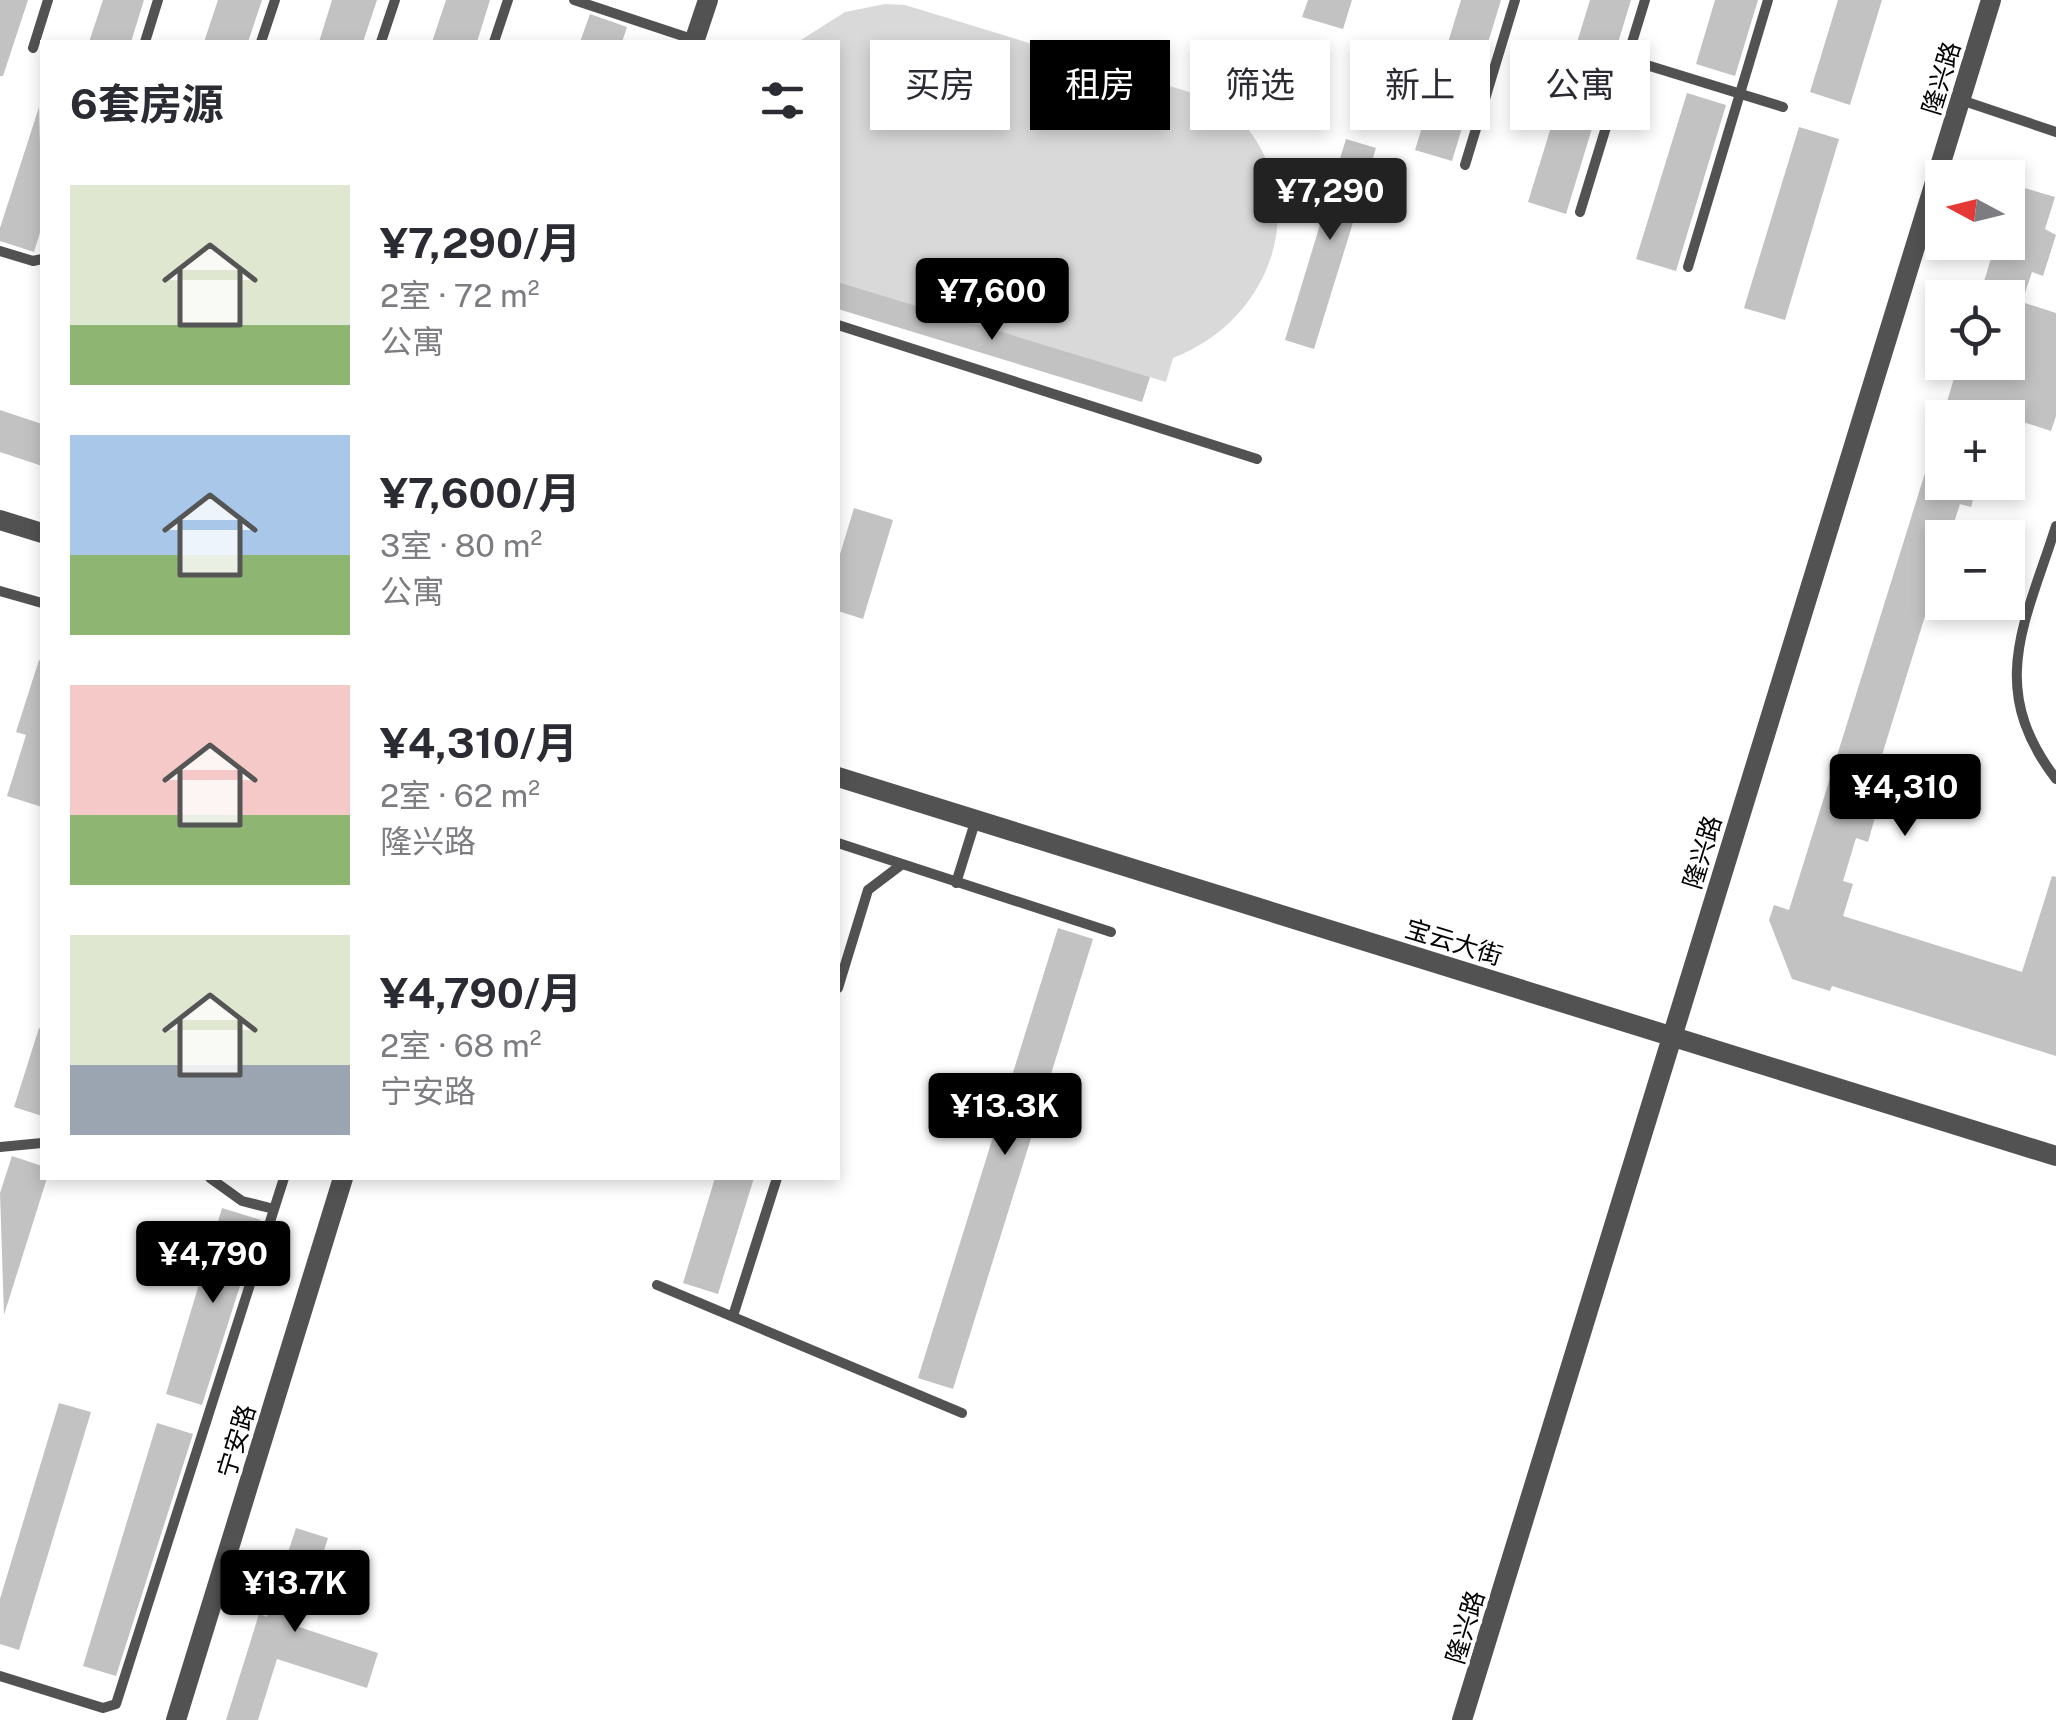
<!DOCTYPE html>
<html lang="zh">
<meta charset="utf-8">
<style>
body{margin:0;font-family:"Public Sans","Noto Sans SC",sans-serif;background:#f7f7f7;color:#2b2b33;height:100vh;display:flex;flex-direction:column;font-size:38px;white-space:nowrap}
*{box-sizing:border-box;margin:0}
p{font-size:32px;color:#7c7c81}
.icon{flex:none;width:55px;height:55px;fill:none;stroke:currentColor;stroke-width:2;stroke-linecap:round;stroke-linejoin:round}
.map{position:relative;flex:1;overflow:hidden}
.panel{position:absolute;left:40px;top:40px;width:800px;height:1140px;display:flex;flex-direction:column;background:#fff;border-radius:0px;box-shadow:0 5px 15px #0003}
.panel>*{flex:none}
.banner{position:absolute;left:870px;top:40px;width:950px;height:90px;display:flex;gap:20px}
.needle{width:65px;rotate:277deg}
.tools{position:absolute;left:1925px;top:160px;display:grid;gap:20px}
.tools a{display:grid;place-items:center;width:100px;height:100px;border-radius:0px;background:#fff;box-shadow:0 5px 15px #0003;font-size:50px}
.price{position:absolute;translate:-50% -85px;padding:0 22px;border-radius:10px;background:#000;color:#fff;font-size:32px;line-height:65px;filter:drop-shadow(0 2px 5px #0008)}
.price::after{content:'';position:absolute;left:50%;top:60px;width:30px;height:22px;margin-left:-15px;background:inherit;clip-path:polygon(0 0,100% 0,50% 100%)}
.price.current{background:#222;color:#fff}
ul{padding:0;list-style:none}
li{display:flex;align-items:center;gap:30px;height:250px;padding:0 30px}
li span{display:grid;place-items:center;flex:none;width:280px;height:200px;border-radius:0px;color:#555}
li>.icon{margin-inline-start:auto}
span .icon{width:120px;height:120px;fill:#fffc;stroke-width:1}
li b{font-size:42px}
h2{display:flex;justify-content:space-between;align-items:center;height:120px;padding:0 30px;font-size:42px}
.pill{padding:0 35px;border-radius:0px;background:#fff;box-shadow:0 5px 15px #0003;font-size:35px;line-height:90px}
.pill.current{background:#000;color:#fff}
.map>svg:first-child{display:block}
.green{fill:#d9d9d9}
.building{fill:#c2c2c2}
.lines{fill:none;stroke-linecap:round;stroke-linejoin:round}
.service{stroke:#525252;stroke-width:10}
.tertiary{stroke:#525252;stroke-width:20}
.labels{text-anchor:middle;stroke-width:8;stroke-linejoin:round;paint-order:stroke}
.street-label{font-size:25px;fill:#000;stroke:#fff}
</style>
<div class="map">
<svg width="2056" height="1720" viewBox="0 0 2056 1720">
<rect width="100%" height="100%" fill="#fff"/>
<path class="green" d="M 885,4 L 905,5 L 1248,110 L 1244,124 C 1314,208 1268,322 1173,358 L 1166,382 L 838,282 L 838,42 L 798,42 L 845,12 Z"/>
<path class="building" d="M 0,0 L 28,0 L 3,76 L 0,76 Z
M 103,0 L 144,0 L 131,42 L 89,42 Z
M 218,0 L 262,0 L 248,42 L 204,42 Z
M 332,0 L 377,0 L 363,42 L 319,42 Z
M 446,0 L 490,0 L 477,42 L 432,42 Z
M 1308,0 L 1352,0 L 1343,29 L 1302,17 Z
M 1461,0 L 1501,0 L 1452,161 L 1415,150 Z
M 1590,0 L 1631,0 L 1566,214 L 1528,202 Z
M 1715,0 L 1758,0 L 1735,76 L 1696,64 Z
M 1838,0 L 1882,0 L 1850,105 L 1810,92 Z
M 590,14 L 627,27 L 622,42 L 580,42 Z
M 1687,93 L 1726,105 L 1676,271 L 1636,259 Z
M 39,107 L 42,226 L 34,252 L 0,241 L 0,228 Z
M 1799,127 L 1839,139 L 1785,320 L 1744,308 Z
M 1346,139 L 1376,148 L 1314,349 L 1285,340 Z
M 2014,185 L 2055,197 L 2045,229 L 2056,235 L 2043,276 L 2032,272 L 2022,302 L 2056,313 L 2056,416 L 2051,431 L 1989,411 L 1987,418 L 1942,418 L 1959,362 L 2008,362 L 2008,298 L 1979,298 L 1996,242 L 2008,242 L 2008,207 Z
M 838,282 L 1150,377 L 1142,402 L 838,309 Z
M 0,410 L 42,424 L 42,466 L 0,452 Z
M 1939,428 L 1942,429 L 1942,482 L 1978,482 L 1971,507 L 1960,504 L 1949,538 L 1942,538 L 1942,572 L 1939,571 L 1865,810 L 1876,814 L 1868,842 L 1856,838 L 1843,881 L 1853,884 L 1843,916 L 2022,972 L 2052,876 L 2056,877 L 2056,1056 L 1832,986 L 1830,991 L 1792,979 L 1769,920 L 1774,905 L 1789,910 Z
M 854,508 L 893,520 L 863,619 L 838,611 L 838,561 Z
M 39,660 L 42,661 L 42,807 L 7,796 L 26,735 L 16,732 Z
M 1058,928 L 1093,939 L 953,1389 L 918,1378 Z
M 39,1028 L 42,1029 L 42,1116 L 14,1107 Z
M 12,1156 L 42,1166 L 42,1178 L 47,1178 L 4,1315 L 0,1193 Z
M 715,1178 L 754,1178 L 718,1294 L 683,1283 Z
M 222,1208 L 261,1220 L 202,1405 L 166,1394 Z
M 59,1403 L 91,1412 L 19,1650 L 0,1644 L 0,1599 Z
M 157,1423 L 193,1434 L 116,1676 L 83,1666 Z
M 296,1528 L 328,1538 L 299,1627 L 378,1653 L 367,1688 L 277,1659 L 258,1720 L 226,1720 L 259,1614 L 267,1617 Z"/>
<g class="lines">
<path class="service" d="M 574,0 L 695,40
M 145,42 L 158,0
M 261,42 L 275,0
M 381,42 L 395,0
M 494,42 L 508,0
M 33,48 L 48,0
M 1627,59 L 1783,107
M 1961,100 L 2056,132
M 1465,165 L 1515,0
M 1580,212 L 1645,0
M 0,251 L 33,261 L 42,259
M 1688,267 L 1768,0
M 838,325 L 1257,459
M 2056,526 C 2025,624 1986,687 2056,779
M 0,591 L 42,603
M 838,843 L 1111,932
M 956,883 L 976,819
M 838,988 L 868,890 L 901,865
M 0,1147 L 42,1143
M 210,1178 L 242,1201 L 274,1209
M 657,1285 L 962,1413
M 733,1316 L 777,1178
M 0,1676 L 103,1708 L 116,1704 L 284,1178"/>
<path class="tertiary" d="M 694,42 L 708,0
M 0,520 L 42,533
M 838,777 L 2056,1156
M 176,1720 L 343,1178
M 1462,1720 L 1991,0"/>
</g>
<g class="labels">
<g class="street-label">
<text transform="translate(1941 78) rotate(-73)" y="9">隆兴路</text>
<text transform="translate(1702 852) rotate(-73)" y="9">隆兴路</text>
<text transform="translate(1454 942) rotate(17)" y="9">宝云大街</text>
<text transform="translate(236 1441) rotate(-73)" y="9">宁安路</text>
<text transform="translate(1465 1627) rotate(-73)" y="9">隆兴路</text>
</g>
</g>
</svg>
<div class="tools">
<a><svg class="needle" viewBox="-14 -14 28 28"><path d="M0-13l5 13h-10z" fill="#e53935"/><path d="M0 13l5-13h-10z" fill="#7c7c81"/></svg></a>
<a><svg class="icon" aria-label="locate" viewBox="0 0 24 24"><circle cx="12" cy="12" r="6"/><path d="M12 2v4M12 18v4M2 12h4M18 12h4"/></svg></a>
<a>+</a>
<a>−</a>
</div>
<b class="price current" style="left:1330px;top:243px">¥7,290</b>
<b class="price" style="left:992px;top:343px">¥7,600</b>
<b class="price" style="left:1905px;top:839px">¥4,310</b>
<b class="price" style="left:1005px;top:1158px">¥13.3K</b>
<b class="price" style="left:213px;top:1306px">¥4,790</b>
<b class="price" style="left:295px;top:1635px">¥13.7K</b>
<div class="banner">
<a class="pill">买房</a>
<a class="pill current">租房</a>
<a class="pill">筛选</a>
<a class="pill">新上</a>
<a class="pill">公寓</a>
</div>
<section class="panel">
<h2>6套房源<svg class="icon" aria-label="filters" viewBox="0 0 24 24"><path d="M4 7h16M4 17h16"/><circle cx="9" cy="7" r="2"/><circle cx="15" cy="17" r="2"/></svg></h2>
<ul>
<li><span style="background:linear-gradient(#dfe7d0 70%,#8fb573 0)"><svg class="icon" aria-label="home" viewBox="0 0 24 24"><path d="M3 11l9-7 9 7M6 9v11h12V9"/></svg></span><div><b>¥7,290/月</b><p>2室 · 72 m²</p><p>公寓</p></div></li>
<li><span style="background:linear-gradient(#a9c7e8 60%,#8fb573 0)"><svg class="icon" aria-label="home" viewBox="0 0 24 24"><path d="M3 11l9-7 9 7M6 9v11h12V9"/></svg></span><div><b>¥7,600/月</b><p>3室 · 80 m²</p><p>公寓</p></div></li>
<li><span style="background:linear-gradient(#f6c9c9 65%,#8fb573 0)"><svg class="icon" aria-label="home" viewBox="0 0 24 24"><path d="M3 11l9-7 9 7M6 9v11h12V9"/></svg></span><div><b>¥4,310/月</b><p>2室 · 62 m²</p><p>隆兴路</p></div></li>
<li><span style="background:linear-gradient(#dfe7d0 65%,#9aa5b1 0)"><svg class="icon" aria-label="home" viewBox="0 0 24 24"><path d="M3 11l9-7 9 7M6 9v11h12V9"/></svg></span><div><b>¥4,790/月</b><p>2室 · 68 m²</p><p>宁安路</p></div></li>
</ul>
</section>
</div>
